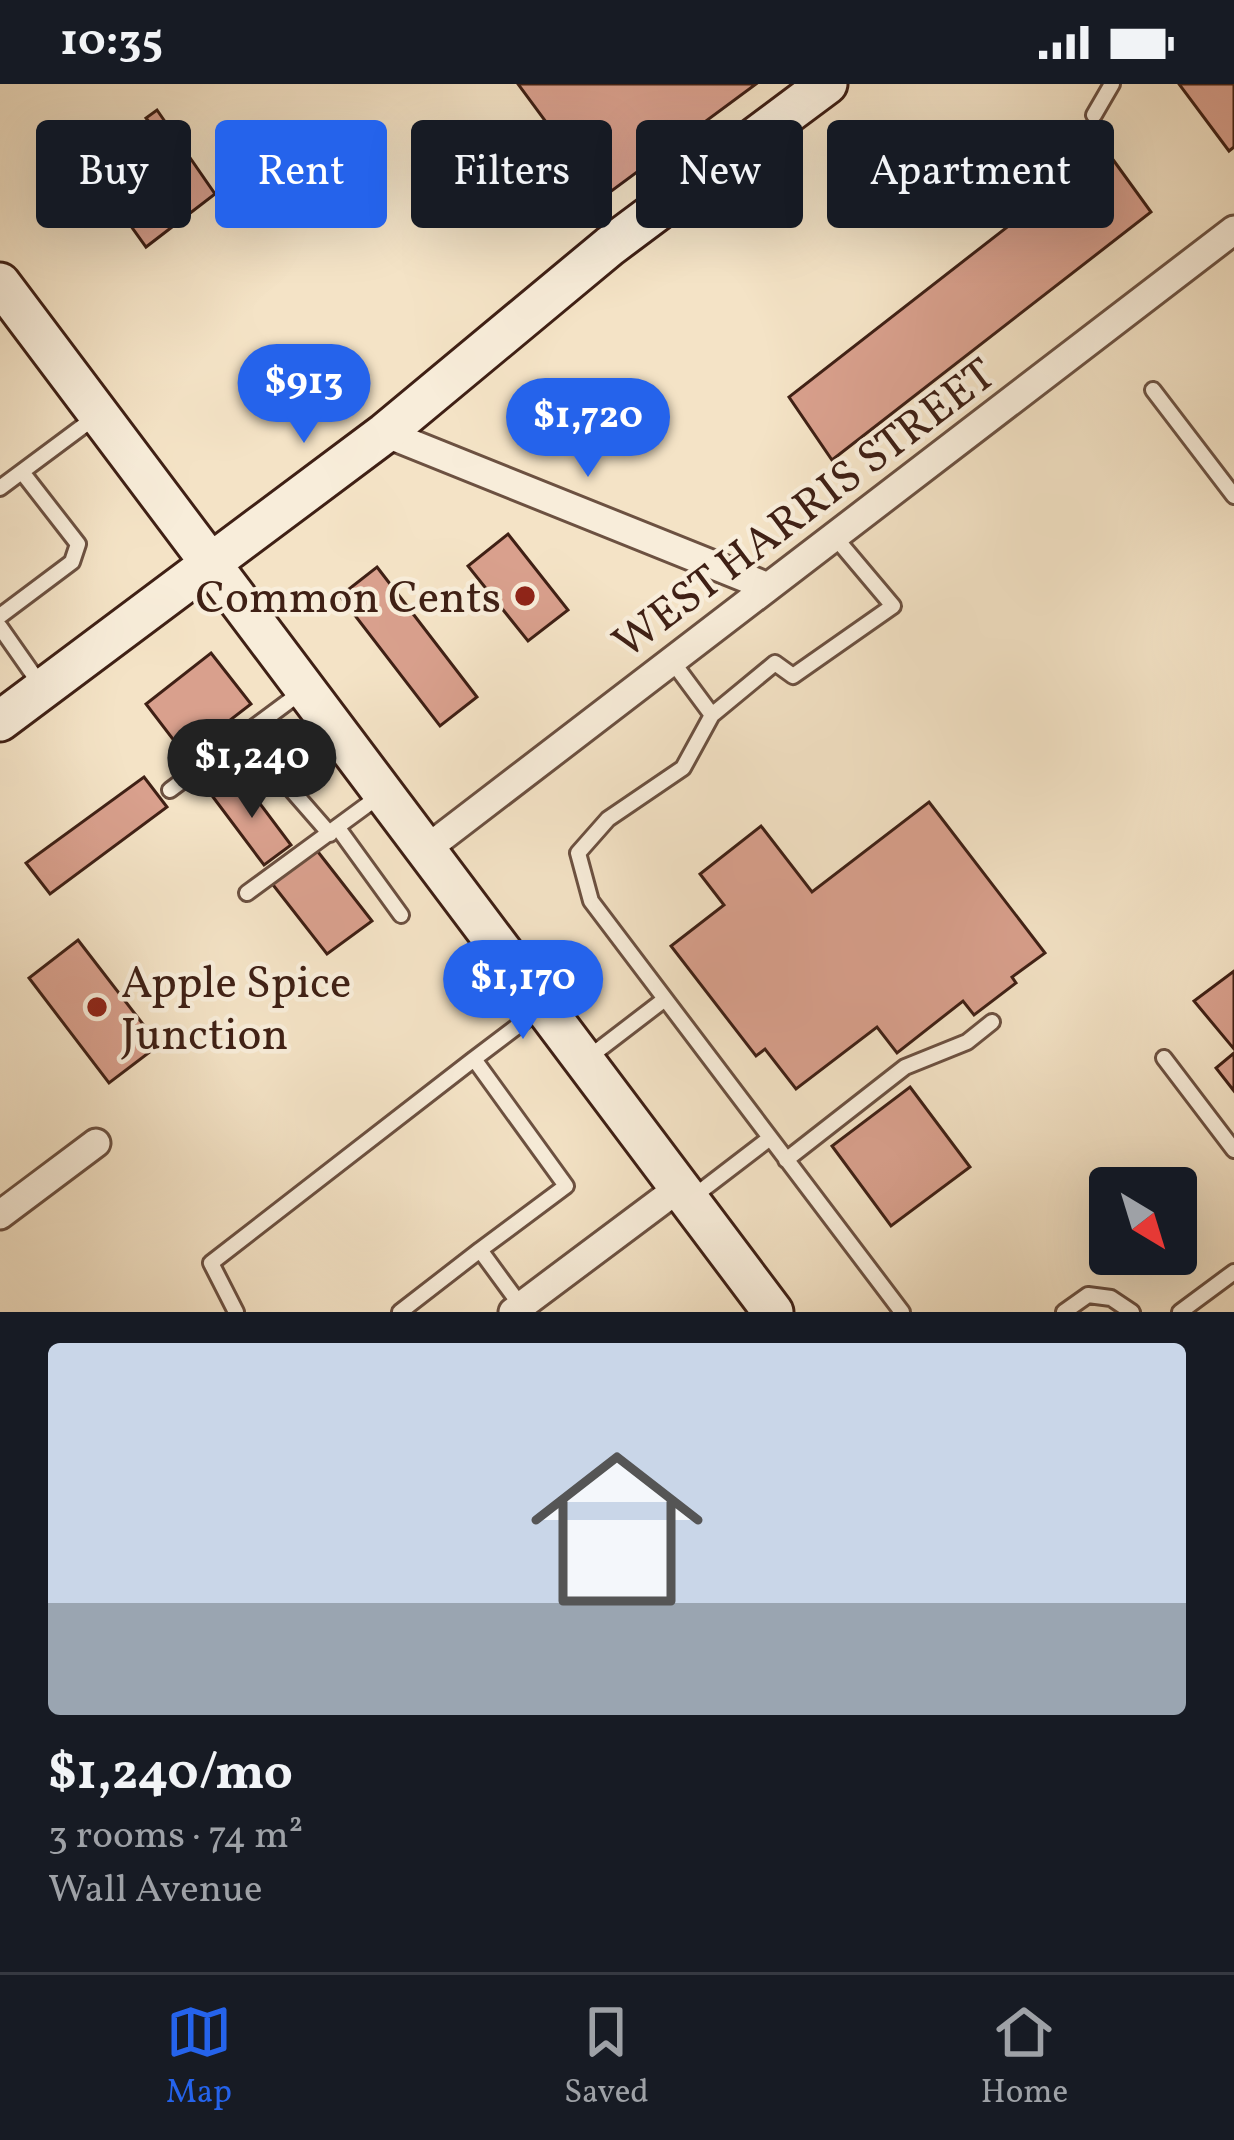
<!DOCTYPE html>
<meta charset="utf-8">
<style>
body{margin:0;font-family:Vollkorn,serif;background:#20242c;color:#f1f3f6;height:100vh;display:flex;flex-direction:column;font-size:45px;white-space:nowrap}
*{box-sizing:border-box;margin:0}
p{font-size:39px;color:#9ea1a6}
.icon{flex:none;width:66px;height:66px;fill:none;stroke:currentColor;stroke-width:2;stroke-linecap:round;stroke-linejoin:round}
.map{position:relative;height:1228px;overflow:hidden}
.side{display:flex;flex-direction:column;background:#171b24;flex:1}
.side>*{flex:none}
.top-card{position:absolute;left:36px;top:36px;width:1164px;height:108px;display:flex;gap:24px}
.needle{width:78px;rotate:142deg}
.fabs{position:absolute;left:1089px;top:1083px;display:grid;gap:24px}
.fabs a{display:grid;place-items:center;width:108px;height:108px;border-radius:12px;background:#171b24;box-shadow:0 12px 48px #0002;font-size:60px}
.price{position:absolute;translate:-50% -102px;padding:0 27px;border-radius:42px;background:#2563eb;color:#fff;font-size:39px;line-height:78px;filter:drop-shadow(0 3px 6px #0008)}
.price::after{content:'';position:absolute;left:50%;top:72px;width:36px;height:27px;margin-left:-18px;background:inherit;clip-path:polygon(0 0,100% 0,50% 100%)}
.price.active{background:#222;color:#fff}
ul{padding:0;list-style:none}
li{display:grid;align-content:center;gap:24px;height:636px;padding:0 48px}
li+li{border-top:3px solid #363941}
li span{display:grid;place-items:center;height:372px;border-radius:12px;color:#555}
li>.icon{margin-inline-start:auto}
span .icon{width:216px;height:216px;fill:#fffc;stroke-width:1}
li b{font-size:51px}
.chip{padding:0 42px;border-radius:12px;background:#171b24;box-shadow:0 12px 48px #0002;font-size:42px;line-height:108px}
.chip.active{background:#2563eb;color:#fff}
.status{display:flex;justify-content:space-between;align-items:center;height:84px;padding:0 60px;background:#171b24;direction:ltr}
.status svg{height:33px;fill:currentColor}
.dock{display:flex;justify-content:space-around;align-items:center;height:168px;border-top:3px solid #363941;background:#171b24;font-size:33px;color:#9ea1a6}
.dock a{display:grid;justify-items:center;gap:6px}
.dock .active{color:#2563eb}
.map>svg:first-child{display:block}
.building{fill:#d9a08d;stroke:#3f2015;stroke-width:3}
.lines{fill:none;stroke-linecap:round;stroke-linejoin:round}
.lane-casing{stroke:#6c5141;stroke-width:20}
.street-casing{stroke:#6c5141;stroke-width:33}
.secondary-casing{stroke:#3f2015;stroke-width:45}
.lane{stroke:#f8edda;stroke-width:14}
.street{stroke:#f8edda;stroke-width:27}
.secondary{stroke:#f8edda;stroke-width:39}
.poi-dot{fill:#8f2418;stroke:#f8edda;stroke-width:4.5}
.labels{text-anchor:middle;stroke-width:9;stroke-linejoin:round;paint-order:stroke}
.street-label{font-size:45px;fill:#3f2015;stroke:#f8edda}
.poi-label{font-size:45px;fill:#3f2015;stroke:#f8edda;text-anchor:end}
</style>
<div class="status"><b>10:35</b><svg viewBox="0 0 49 12"><path d="M0 12V9h3v3zM5 12V6h3v6zM10 12V3h3v9zM15 12V0h3v12zM26 1h20v11H26zM47 4h2v5h-2z"/></svg></div>
<div class="map">
<svg width="1234" height="1228" viewBox="0 0 1234 1228">
<rect width="100%" height="100%" fill="#f4e3c6"/>
<filter id="stains"><feTurbulence type="fractalNoise" baseFrequency=".00167" numOctaves="4"/><feColorMatrix values="0 0 0 0 .2 0 0 0 0 .09 0 0 0 0 .02 0 0 0 .5 -.17"/></filter>
<radialGradient id="worn" r=".72"><stop offset=".6" stop-color="#630" stop-opacity="0"/><stop offset="1" stop-color="#630" stop-opacity=".3"/></radialGradient>
<path class="building" d="M 518,0 L 756,0 L 602,114 Z
M 1179,0 L 1234,0 L 1234,63 L 1229,67 Z
M 157,26 L 215,110 L 146,163 L 88,82 L 125,54 L 133,64 L 156,47 L 146,34 Z
M 1106,66 L 1151,128 L 832,376 L 789,313 Z
M 508,450 L 568,526 L 528,557 L 468,482 Z
M 377,483 L 477,613 L 440,642 L 340,512 Z
M 211,569 L 251,620 L 185,671 L 146,620 Z
M 144,693 L 167,723 L 50,810 L 26,779 Z
M 240,693 L 291,761 L 264,781 L 213,713 Z
M 929,718 L 1045,869 L 1012,893 L 1016,899 L 974,931 L 963,917 L 897,969 L 877,943 L 796,1005 L 765,965 L 756,972 L 671,862 L 724,821 L 700,790 L 761,742 L 812,808 Z
M 315,764 L 372,837 L 327,870 L 270,797 Z
M 78,856 L 159,961 L 109,999 L 29,894 Z
M 1234,887 L 1234,965 L 1194,917 Z
M 1234,969 L 1234,1007 L 1216,984 Z
M 910,1003 L 970,1083 L 891,1142 L 832,1062 Z"/>
<g class="lines">
<defs>
<path id="lane" d="M 1094,31 L 1112,0
M 1153,306 L 1234,412
M 0,404 L 94,334
M 834,452 L 893,522 L 793,592 L 775,579 L 712,631 L 683,684 L 608,735 L 578,769 L 591,817 L 902,1228
M 0,532 L 72,478 L 78,460 L 22,388
M 0,543 L 42,603
M 672,577 L 712,631
M 263,665 L 289,703 L 344,660
M 289,703 L 330,750
M 170,706 L 304,606
M 338,744 L 401,831
M 247,809 L 382,710
M 588,974 L 665,915
M 1164,974 L 1234,1066
M 786,1076 L 905,983 L 967,958 L 992,938
M 693,1113 L 770,1054
M 521,1222 L 480,1166 L 566,1102 L 474,975 L 540,925
M 236,1228 L 211,1179 L 474,975
M 400,1228 L 480,1166
M 1064,1228 L 1088,1211 L 1111,1214 L 1132,1228
M 1180,1228 L 1234,1188"/>
<path id="street" d="M 385,349 L 768,503
M 424,767 L 1234,146
M 0,1131 L 96,1059
M 513,1228 L 680,1103"/>
<path id="secondary" d="M 0,199 L 773,1228
M 0,637 L 385,349 L 610,162 L 827,0"/>
</defs>
<use href="#lane" class="lane-casing"/>
<use href="#street" class="street-casing"/>
<use href="#secondary" class="secondary-casing"/>
<use href="#lane" class="lane"/>
<use href="#street" class="street"/>
<use href="#secondary" class="secondary"/>
</g>
<g class="poi-dot">
<circle cx="525" cy="512" r="12"/>
<circle cx="97" cy="923" r="12"/>
</g>
<g class="labels">
<g class="street-label">
<text transform="translate(803 423) rotate(-37)" y="16">WEST HARRIS STREET</text>
</g>
<g class="poi-label">
<text x="501" y="528">Common Cents</text>
<text x="121" y="913" text-anchor="start">Apple Spice<tspan x="121" dy="52">Junction</tspan></text>
</g>
</g>
<rect width="100%" height="100%" filter="url(#stains)"/>
<rect width="100%" height="100%" fill="url(#worn)"/>
</svg>
<div class="fabs">
<a><svg class="needle" viewBox="-14 -14 28 28"><path d="M0-13l5 13h-10z" fill="#e53935"/><path d="M0 13l5-13h-10z" fill="#9ea1a6"/></svg></a>
</div>
<b class="price" style="left:304px;top:362px">$913</b>
<b class="price" style="left:588px;top:396px">$1,720</b>
<b class="price active" style="left:252px;top:737px">$1,240</b>
<b class="price" style="left:523px;top:958px">$1,170</b>
<div class="top-card">
<a class="chip">Buy</a>
<a class="chip active">Rent</a>
<a class="chip">Filters</a>
<a class="chip">New</a>
<a class="chip">Apartment</a>
</div>
</div>
<section class="side">
<ul>
<li><span style="background:linear-gradient(#c9d6e8 70%,#9aa5b1 0)"><svg class="icon" aria-label="home" viewBox="0 0 24 24"><path d="M3 11l9-7 9 7M6 9v11h12V9"/></svg></span><div><b>$1,240/mo</b><p>3 rooms · 74 m²</p><p>Wall Avenue</p></div></li>
</ul>
</section>
<nav class="dock">
<a class="active"><svg class="icon" aria-label="map" viewBox="0 0 24 24"><path d="M3 6l6-2 6 2 6-2v14l-6 2-6-2-6 2zM9 4v14M15 6v14"/></svg>Map</a>
<a><svg class="icon" aria-label="saved" viewBox="0 0 24 24"><path d="M7 4h10v16l-5-4-5 4z"/></svg>Saved</a>
<a><svg class="icon" aria-label="home" viewBox="0 0 24 24"><path d="M3 11l9-7 9 7M6 9v11h12V9"/></svg>Home</a>
</nav>
